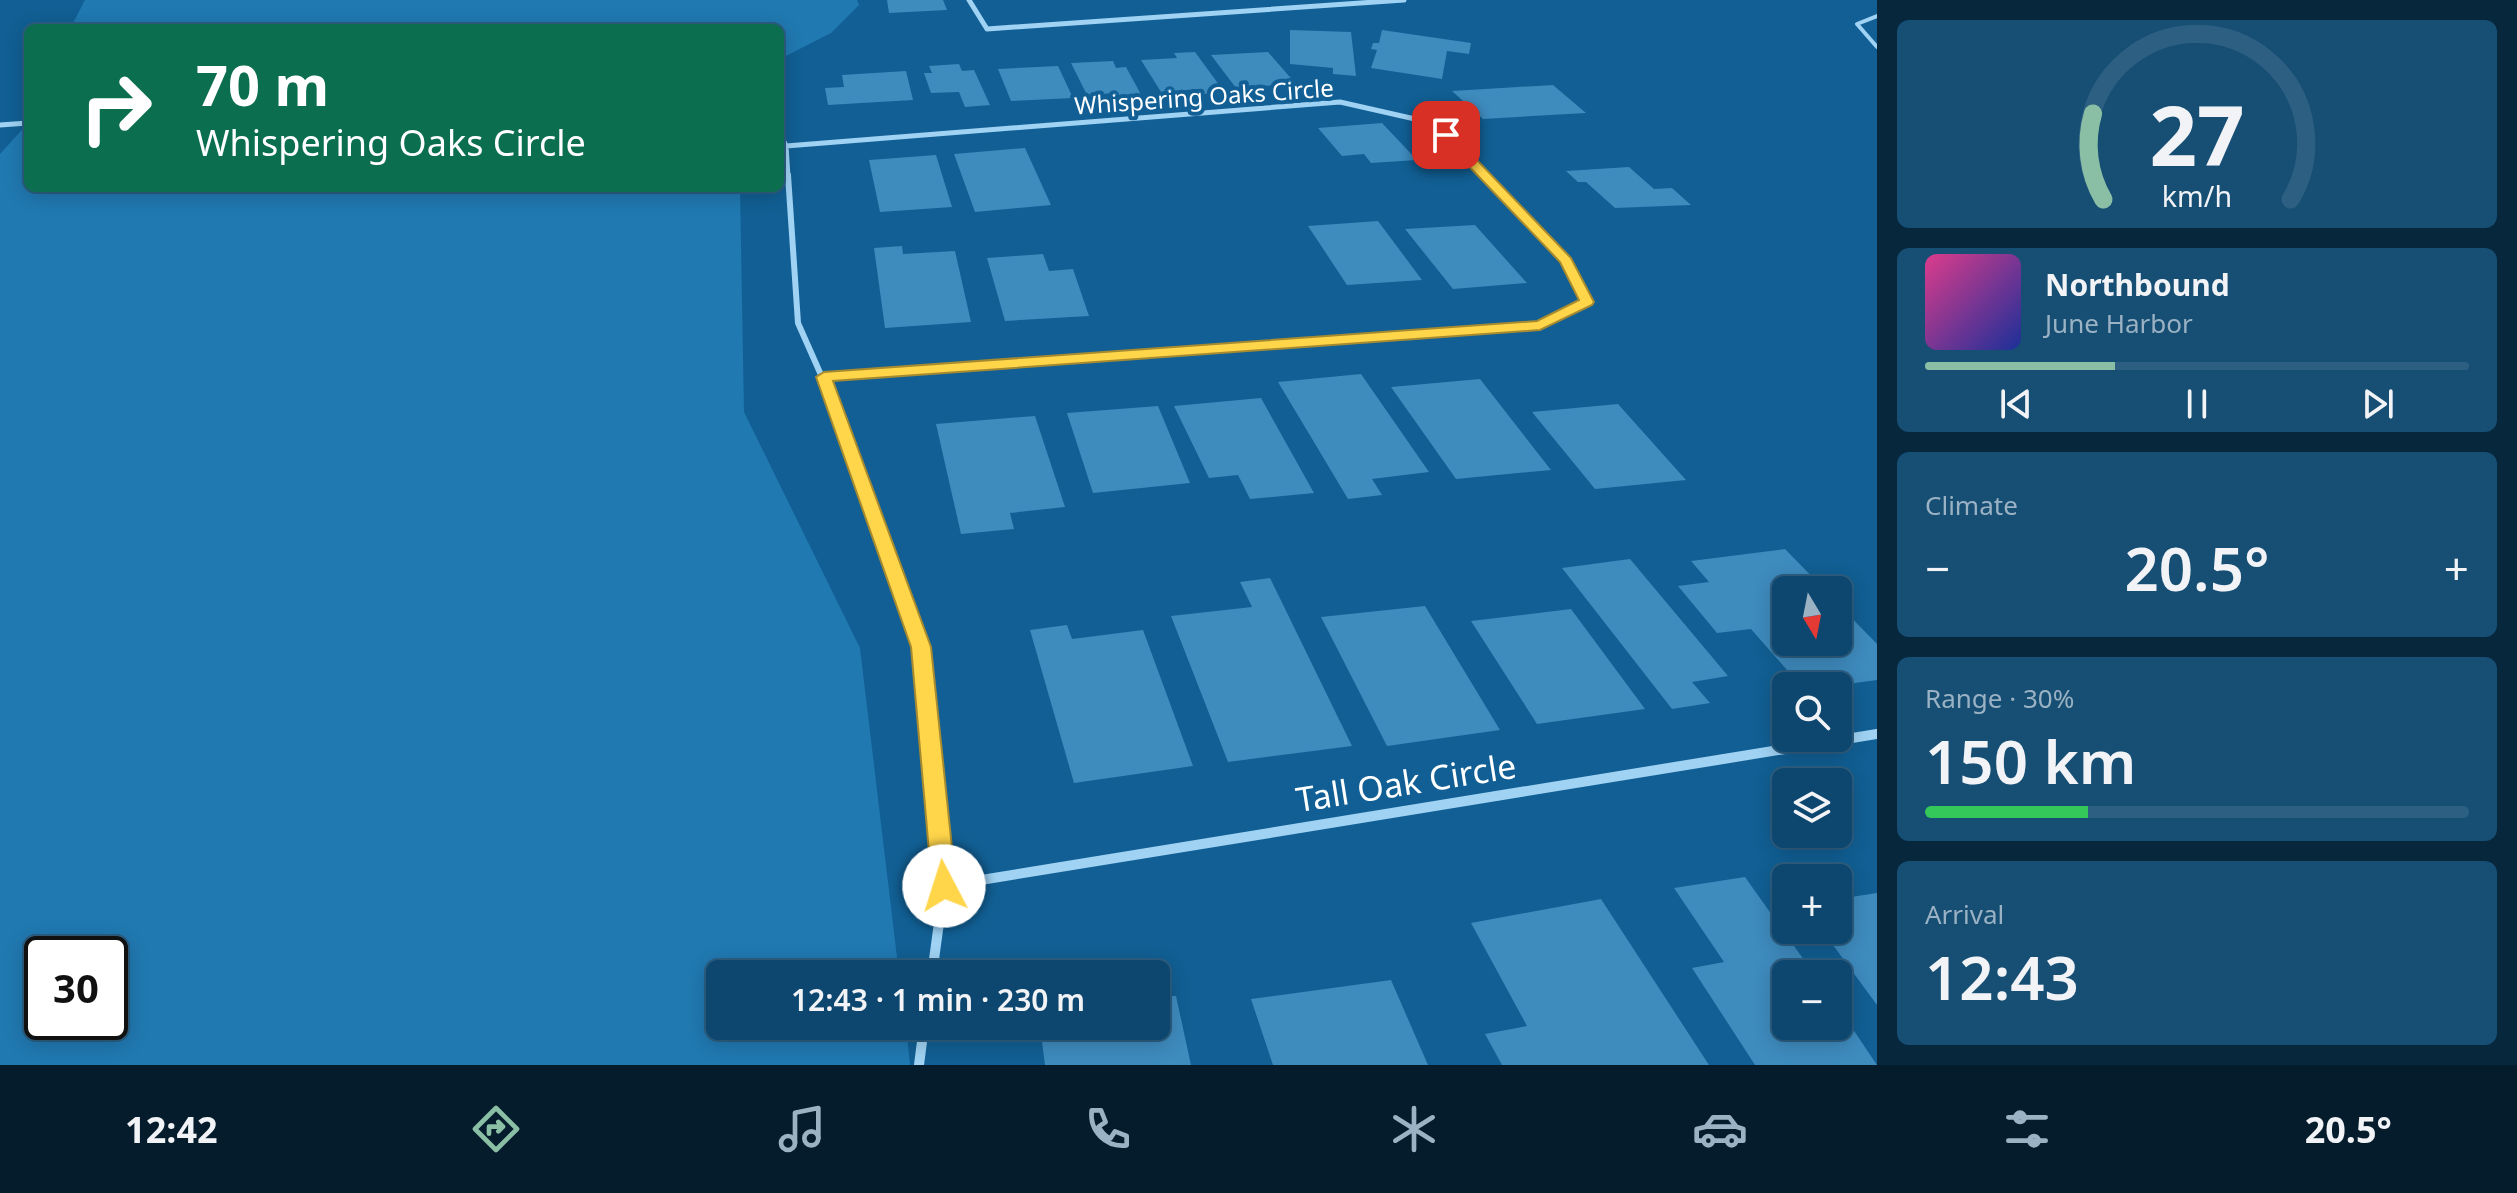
<!DOCTYPE html>
<meta charset="utf-8">
<style>
:root{--surface:#0d476f;--page:#164e74;--text:#f1f3f6;--muted:#9ab2c3;--line:#2d5f82;--accent:#8abfa5}
body{margin:0;font-family:"Noto Sans",sans-serif;background:var(--page);color:var(--text);height:100vh;display:flex;flex-direction:column;font-size:30px;white-space:nowrap}
*{box-sizing:border-box;margin:0}
p{font-size:26px;color:var(--muted)}
.icon{flex:none;width:44px;height:44px;fill:none;stroke:currentColor;stroke-width:2;stroke-linecap:round;stroke-linejoin:round}
.map{position:relative;flex:1;overflow:hidden}
.sheet{display:flex;flex-direction:column;gap:20px;padding:20px;background:#07273d;width:640px}
.sheet>*{flex:none}
.banner{position:absolute;left:24px;top:24px;width:760px;height:168px;border-radius:12px;box-shadow:0 4px 20px #0003,0 0 0 2px var(--line);background:#0b6e4f;color:#fff;overflow:hidden}
.needle{width:52px;rotate:170deg}
.fabs{position:absolute;left:1772px;top:576px;display:grid;gap:16px}
.fabs a{display:grid;place-items:center;width:80px;height:80px;border-radius:12px;background:var(--surface);box-shadow:0 4px 20px #0003,0 0 0 2px var(--line);font-size:40px}
.speed{position:absolute;left:24px;top:936px;display:flex;gap:16px;font-size:40px;font-weight:700;text-align:center}
.speed>*{display:grid;place-content:center;width:104px;height:104px;border-radius:50%;background:var(--surface);box-shadow:0 4px 20px #0003,0 0 0 2px var(--line);line-height:1}
.speed .limit{border:4px solid #111;border-radius:12px;background:#fff;color:#111}
.pin{position:absolute;display:grid;place-items:center;width:68px;height:68px;color:#fff;margin:-34px;border-radius:16px;box-shadow:0 4px 12px #0006}
.me{position:absolute;width:88px;margin:-44px;rotate:355deg;stroke-linejoin:round;filter:drop-shadow(0 0 6px #0008)}
.turn{display:flex;align-items:center;gap:28px;height:168px;padding:0 40px;font-size:36px}
.turn .icon{width:104px;height:104px;stroke-width:2.5}
.turn b{display:block;font-size:56px;line-height:68px}
.big{font-size:60px;font-weight:600;line-height:1.1}
.sheet .card{flex:1;display:flex;flex-direction:column;justify-content:center;gap:12px;min-width:0;padding:0 28px;border-radius:12px;background:var(--page)}
.sheet .dial{align-items:center;gap:0}
.dial svg{height:208px;overflow:visible;fill:none;stroke:var(--line);stroke-width:7;stroke-linecap:round;text-anchor:middle}
.dial text{fill:var(--text);stroke:none}
.song{display:flex;align-items:center;gap:24px}
.cover{width:96px;height:96px;border-radius:12px;background:linear-gradient(135deg,hsl(330 70% 55%),hsl(230 70% 35%))}
.played{height:8px;border-radius:4px;background:linear-gradient(90deg,var(--accent) 35%,var(--line) 35%)}
.keys{display:flex;justify-content:space-around;direction:ltr}
.heat{display:flex;justify-content:space-between;align-items:center;font-size:44px;direction:ltr}
.charge{height:12px;border-radius:6px;background:linear-gradient(90deg,#34c759 30%,var(--line) 0)}
.trip{position:absolute;left:706px;top:960px;width:464px;height:80px;border-radius:12px;background:var(--surface);box-shadow:0 4px 20px #0003,0 0 0 2px var(--line);font-weight:600;line-height:80px;text-align:center}
.tabs{display:flex;height:128px;justify-content:space-around;align-items:center;background:#051c2c;color:var(--muted)}
.tabs .icon{width:56px;height:56px}
.tabs .selected{color:var(--accent)}
.tabs b{font-size:36px;color:var(--text)}
main{display:flex;flex:1;min-height:0}
.map>svg:first-child{display:block}
.green{fill:#2079b1;fill-rule:evenodd}
.building{fill:#3e8bbe}
.lines{fill:none;stroke-linecap:round;stroke-linejoin:round}
.service{stroke:#9fd2f3;stroke-width:4}
.minor-far3{stroke:#9fd2f3;stroke-width:5}
.minor-far2{stroke:#9fd2f3;stroke-width:6}
.minor-far1{stroke:#9fd2f3;stroke-width:8}
.minor{stroke:#9fd2f3;stroke-width:10}
.route{fill:#ffd54a;stroke:#a68a30;stroke-width:2}
.labels{text-anchor:middle;dominant-baseline:central;stroke-width:8;stroke-linejoin:round;paint-order:stroke}
.far-street-label{font-size:24px;fill:#fff;stroke:#115f94}
.near-street-label{font-size:34px;fill:#fff;stroke:#115f94}
</style>
<main>
<div class="map">
<svg width="1877" height="1065" viewBox="0 0 1877 1065">
<rect width="100%" height="100%" fill="#115f94"/>
<path class="green" d="M85,0H857L859,5L831,33L780,59V28H81L72,25Z
M28,123V188H740L744,412L860,648L899,974H720V1026H906L910,1065H0V154ZM42,954H110V1022H42Z"/>
<path class="building" d="M887,0H943L947,10L889,13Z
M1290,30L1351,32L1356,76L1333,74V68L1290,64Z
M1382,30L1471,43L1469,54L1447,51L1442,79L1371,68L1377,50L1371,49L1373,43H1379Z
M1195,52L1225,93L1203,94L1199,89L1161,92L1141,60L1177,58L1174,53Z
M1268,52L1296,84L1236,88L1211,55Z
M1113,61L1116,68L1126,67L1144,100L1118,101L1114,93L1087,95L1071,63Z
M959,64L962,71L974,70L990,105L965,107L959,92L931,93L924,73H932L929,66Z
M1058,66L1073,98L1011,101L998,69Z
M906,71L913,100L828,105L825,88L844,87L842,75Z
M1553,85L1586,113L1483,119L1452,91Z
M1382,123L1417,160L1371,163L1364,154L1342,156L1318,128Z
M1025,148L1051,205L975,212L954,154Z
M936,155L952,207L880,212L869,160Z
M1629,167L1654,189L1672,188L1691,205L1615,208L1586,182H1578L1566,171Z
M1378,221L1422,280L1347,285L1308,226Z
M1475,225L1527,283L1453,289L1405,229Z
M902,246L903,254L955,251L971,322L885,328L874,248Z
M1043,254L1049,271L1073,269L1089,316L1005,321L987,258Z
M1361,374L1429,472L1372,479L1382,495L1348,499L1278,382Z
M1480,379L1551,470L1456,479L1391,387Z
M1261,398L1314,493L1250,499L1238,475L1209,478L1174,406Z
M1618,404L1686,480L1595,489L1532,412Z
M1158,406L1190,483L1093,493L1067,413Z
M1035,416L1065,507L1010,513L1014,529L961,534L936,424Z
M1785,549L1825,590H1786V642H1838V604L1877,644V680L1832,686H1801L1751,629L1717,633L1678,586L1709,582L1691,561Z
M1630,559L1728,676L1692,682L1710,703L1672,709L1562,568Z
M1270,578L1352,746L1228,762L1171,616L1252,607L1240,582Z
M1425,606L1500,730L1387,746L1321,617Z
M1571,609L1645,709L1537,724L1471,621Z
M1067,625L1072,639L1143,630L1193,766L1074,783L1030,630Z
M1745,877L1814,974H1786V1026H1838V1007L1877,1065H1755L1692,968L1724,962L1674,888Z
M1877,893V1005L1822,930H1838V899Z
M1601,899L1709,1065H1502L1485,1034L1527,1026L1471,923Z
M1391,980L1428,1065H1273L1251,999Z
M1176,996L1191,1065H1045L1040,1026H1156V997Z"/>
<g class="lines">
<path class="service" d="M1877,16L1857,24L1877,47"/>
<path class="minor-far3" d="M969,0L987,29L1404,0
M0,125L28,123
M780,133L786,146L788,177
M786,146L1340,102L1415,119L1446,135L1486,177"/>
<path class="minor-far2" d="M788,175L798,323L833,402
M824,377L1540,325L1587,302L1566,261L1484,175"/>
<path class="minor-far1" d="M832,400L921,647L925,693"/>
<path class="minor" d="M925,691L944,886L932,974
M944,886L1877,734
M919,1065L924,1026"/>
</g>
<path class="route" d="M1442,133H1451L1571,258L1594,302L1592,305L1540,330L833,381L931,647L956,886L952,893L944,896L936,893L932,886L911,647L816,377L824,372L1537,321L1579,300L1560,262L1442,138Z"/>
<g class="labels">
<g class="far-street-label">
<text transform="translate(1204 96) rotate(-4)">Whispering Oaks Circle</text>
</g>
<g class="near-street-label">
<text transform="translate(1406 782) rotate(-9)">Tall Oak Circle</text>
</g>
</g>
</svg>
<div class="fabs">
<a><svg class="needle" viewBox="-14 -14 28 28"><path d="M0-13l5 13h-10z" fill="#e53935"/><path d="M0 13l5-13h-10z" fill="#9ab2c3"/></svg></a>
<a><svg class="icon" aria-label="search" viewBox="0 0 24 24"><circle cx="10" cy="10" r="6"/><path d="M15 15l6 6"/></svg></a>
<a><svg class="icon" aria-label="layers" viewBox="0 0 24 24"><path d="M12 4l9 5-9 5-9-5zM3 14l9 5 9-5"/></svg></a>
<a>+</a>
<a>−</a>
</div>
<div class="speed"><div class="limit">30</div></div>
<div class="pin" style="left:1446px;top:135px;background:#d93025"><svg class="icon" aria-label="arrive" viewBox="0 0 24 24"><path d="M6 21V4h12l-3 4 3 4H6"/></svg></div>
<svg class="me" style="left:944px;top:886px" viewBox="-20 -20 40 40"><circle r="19" fill="#fff"/><path d="M0-13L10 11 0 6-10 11z" fill="#ffd54a"/></svg>
<div class="trip">12:43 · 1 min · 230 m</div>
<div class="banner">
<div class="turn"><svg class="icon" aria-label="right" viewBox="0 0 24 24"><path d="M7 20v-9h11M14 6l5 5-5 5"/></svg><div><b>70 m</b>Whispering Oaks Circle</div></div>
</div>
</div>
<section class="sheet">
<div class="card dial"><svg viewBox="0 0 100 80">
<path d="M14 69A42 42 0 1 1 86 69"/>
<path d="M14 69A42 42 0 0 1 10 36" stroke="#8abfa5"/>
<text x="50" y="56" font-size="32" font-weight="700">27</text>
<text x="50" y="72" font-size="11">km/h</text>
</svg></div>
<div class="card">
<div class="song"><i class="cover"></i><div><b>Northbound</b><p>June Harbor</p></div></div>
<div class="played"></div>
<div class="keys"><svg class="icon" aria-label="previous" viewBox="0 0 24 24"><path d="M18 5L8 12l10 7zM5 5v14"/></svg><svg class="icon" aria-label="pause" viewBox="0 0 24 24"><path d="M8 5v14M16 5v14"/></svg><svg class="icon" aria-label="next" viewBox="0 0 24 24"><path d="M6 5l10 7-10 7zM19 5v14"/></svg></div>
</div>
<div class="card"><p>Climate</p>
<div class="heat"><a>−</a><b class="big">20.5°</b><a>+</a></div>
</div>
<div class="card"><p>Range · 30%</p><b class="big">150 km</b><div class="charge"></div></div>
<div class="card"><p>Arrival</p><b class="big">12:43</b></div>
</section>
</main>
<nav class="tabs">
<b>12:42</b>
<svg class="icon selected" aria-label="directions" viewBox="0 0 24 24"><path d="M12 3l9 9-9 9-9-9zM9 14v-3h6M13 9l2 2-2 2"/></svg>
<svg class="icon" aria-label="music" viewBox="0 0 24 24"><path d="M9 18V5l10-2v13"/><circle cx="6" cy="18" r="3"/><circle cx="16" cy="16" r="3"/></svg>
<svg class="icon" aria-label="phone" viewBox="0 0 24 24"><path d="M5 4h4l2 5-3 2q2 4 5 5l2-3 5 2v4C11 20 4 13 5 4z"/></svg>
<svg class="icon" aria-label="climate" viewBox="0 0 24 24"><path d="M12 3v18M4 7l16 10M4 17L20 7"/></svg>
<svg class="icon" aria-label="car" viewBox="0 0 24 24"><path d="M5 17H2v-5l4-1 3-4h7l3 4 3 1v5h-3M9 17h6M6 11h13"/><circle cx="7" cy="17" r="2"/><circle cx="17" cy="17" r="2"/></svg>
<svg class="icon" aria-label="filters" viewBox="0 0 24 24"><path d="M4 7h16M4 17h16"/><circle cx="9" cy="7" r="2"/><circle cx="15" cy="17" r="2"/></svg>
<b>20.5°</b>
</nav>
